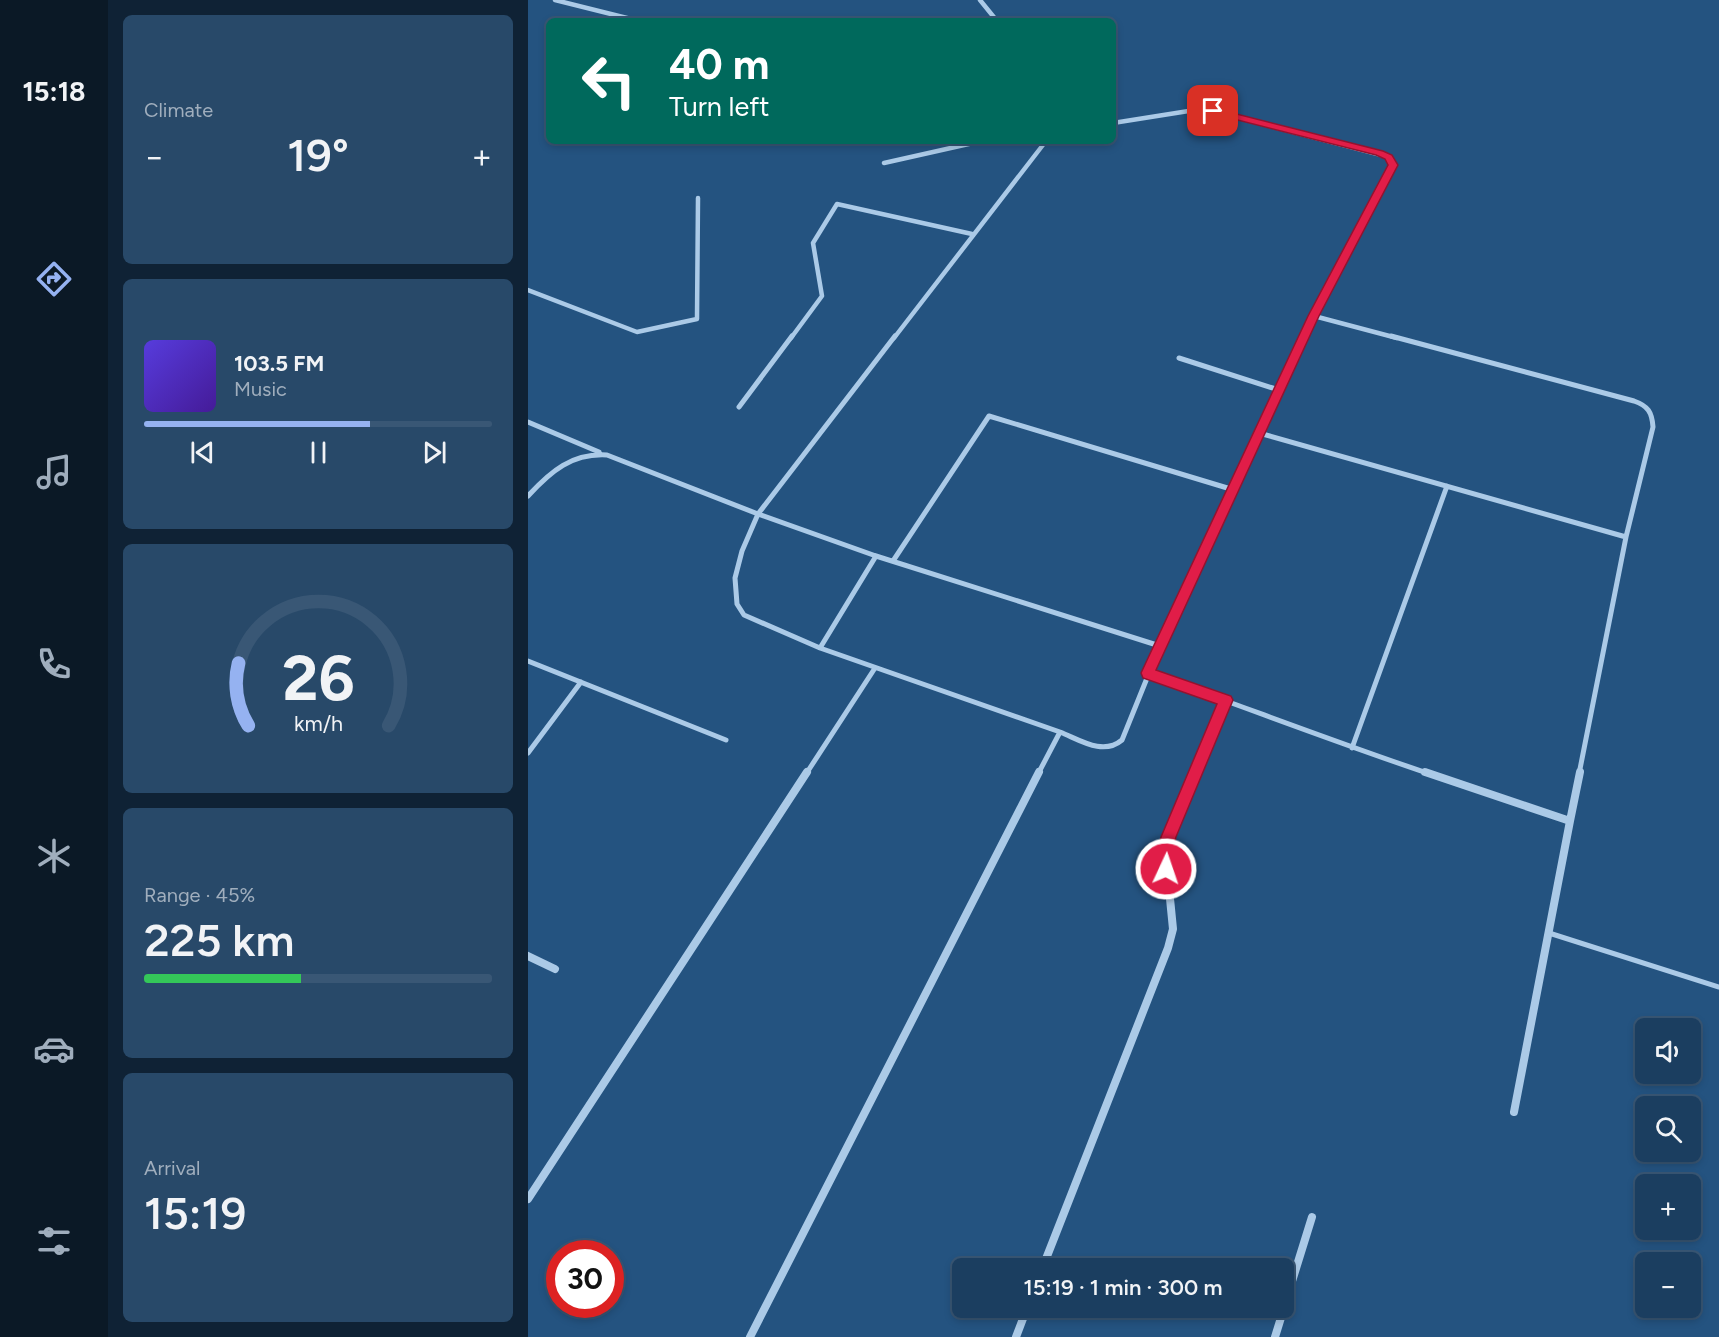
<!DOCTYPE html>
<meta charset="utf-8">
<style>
:root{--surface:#1b3e60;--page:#284969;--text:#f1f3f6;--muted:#a0aebd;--line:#395775;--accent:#95b2f1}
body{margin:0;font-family:Figtree,sans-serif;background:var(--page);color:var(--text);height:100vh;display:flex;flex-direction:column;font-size:22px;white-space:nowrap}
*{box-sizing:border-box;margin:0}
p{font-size:20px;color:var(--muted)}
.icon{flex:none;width:33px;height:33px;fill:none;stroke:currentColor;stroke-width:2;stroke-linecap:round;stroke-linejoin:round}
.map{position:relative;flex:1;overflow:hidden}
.panel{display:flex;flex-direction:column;gap:15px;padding:15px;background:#0f2235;width:420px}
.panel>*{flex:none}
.top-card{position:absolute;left:18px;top:18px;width:570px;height:126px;border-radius:9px;box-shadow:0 3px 9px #0003,0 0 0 2px var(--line);background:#00695c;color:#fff;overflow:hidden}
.tools{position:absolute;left:1107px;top:1018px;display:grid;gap:12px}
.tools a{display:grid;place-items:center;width:66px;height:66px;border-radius:9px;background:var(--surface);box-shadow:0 3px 9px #0003,0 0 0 2px var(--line);font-size:30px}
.speed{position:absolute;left:18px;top:1240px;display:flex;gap:12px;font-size:30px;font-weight:700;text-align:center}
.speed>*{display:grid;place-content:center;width:78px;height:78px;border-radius:50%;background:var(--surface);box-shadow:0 3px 9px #0003,0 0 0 2px var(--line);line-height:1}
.speed .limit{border:9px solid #d22;background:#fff;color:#111}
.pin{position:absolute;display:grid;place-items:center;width:51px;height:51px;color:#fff;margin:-26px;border-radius:12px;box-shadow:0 3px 9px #0006}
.me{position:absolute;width:66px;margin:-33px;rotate:3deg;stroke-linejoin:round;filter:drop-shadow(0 0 4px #0008)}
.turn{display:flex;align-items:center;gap:21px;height:126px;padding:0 24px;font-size:27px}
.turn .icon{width:78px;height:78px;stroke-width:2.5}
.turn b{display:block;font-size:42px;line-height:51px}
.big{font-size:45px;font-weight:600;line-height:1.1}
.panel .card{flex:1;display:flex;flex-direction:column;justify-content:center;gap:9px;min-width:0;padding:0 21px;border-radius:9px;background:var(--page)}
.panel .dial{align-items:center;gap:0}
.dial svg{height:156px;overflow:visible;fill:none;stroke:var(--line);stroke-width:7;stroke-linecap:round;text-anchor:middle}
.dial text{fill:var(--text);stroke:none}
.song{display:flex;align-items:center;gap:18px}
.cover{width:72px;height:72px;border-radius:9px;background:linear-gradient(135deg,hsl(250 70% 55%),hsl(260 70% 35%))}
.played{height:6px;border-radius:3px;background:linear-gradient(90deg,var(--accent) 65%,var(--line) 65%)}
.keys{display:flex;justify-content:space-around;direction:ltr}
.heat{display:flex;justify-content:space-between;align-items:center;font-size:33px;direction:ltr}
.charge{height:9px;border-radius:4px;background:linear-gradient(90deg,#34c759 45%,var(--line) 0)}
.trip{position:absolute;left:424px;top:1258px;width:342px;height:60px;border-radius:9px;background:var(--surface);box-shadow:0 3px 9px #0003,0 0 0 2px var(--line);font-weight:600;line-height:60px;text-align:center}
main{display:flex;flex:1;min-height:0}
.dock{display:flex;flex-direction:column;width:108px;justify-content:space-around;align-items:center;background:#0b1926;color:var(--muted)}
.dock .icon{width:42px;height:42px}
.dock .active{color:var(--accent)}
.dock b{font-size:27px;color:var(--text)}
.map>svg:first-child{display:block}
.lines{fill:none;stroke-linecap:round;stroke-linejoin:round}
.lane{stroke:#abcae7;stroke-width:5}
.street-far2{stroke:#abcae7;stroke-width:4.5}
.street-far1{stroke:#abcae7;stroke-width:5}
.street{stroke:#abcae7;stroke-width:8}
.route{fill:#e11d48;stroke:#92132f;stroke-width:1.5}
</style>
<main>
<nav class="dock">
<b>15:18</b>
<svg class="icon active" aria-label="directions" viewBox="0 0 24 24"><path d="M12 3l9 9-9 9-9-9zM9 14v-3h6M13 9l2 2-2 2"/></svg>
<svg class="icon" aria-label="music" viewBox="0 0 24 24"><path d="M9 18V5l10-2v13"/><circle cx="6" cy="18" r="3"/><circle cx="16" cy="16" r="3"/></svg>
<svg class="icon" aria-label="phone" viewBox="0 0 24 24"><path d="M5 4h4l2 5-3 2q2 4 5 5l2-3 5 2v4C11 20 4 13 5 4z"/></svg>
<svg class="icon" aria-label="climate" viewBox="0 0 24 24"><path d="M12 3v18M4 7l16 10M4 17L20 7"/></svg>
<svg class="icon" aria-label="car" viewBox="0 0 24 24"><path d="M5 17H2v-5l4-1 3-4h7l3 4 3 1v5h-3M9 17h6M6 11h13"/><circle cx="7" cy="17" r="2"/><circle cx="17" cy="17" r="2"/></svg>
<svg class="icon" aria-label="filters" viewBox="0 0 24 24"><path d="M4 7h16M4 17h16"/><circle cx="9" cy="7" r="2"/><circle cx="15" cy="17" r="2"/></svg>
</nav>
<section class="panel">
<div class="card"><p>Climate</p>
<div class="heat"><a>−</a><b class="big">19°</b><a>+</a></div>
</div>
<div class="card">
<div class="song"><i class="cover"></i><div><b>103.5 FM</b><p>Music</p></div></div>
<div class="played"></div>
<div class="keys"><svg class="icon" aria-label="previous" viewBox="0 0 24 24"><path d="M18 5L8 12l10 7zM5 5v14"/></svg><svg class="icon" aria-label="pause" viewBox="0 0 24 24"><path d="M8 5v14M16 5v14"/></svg><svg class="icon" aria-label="next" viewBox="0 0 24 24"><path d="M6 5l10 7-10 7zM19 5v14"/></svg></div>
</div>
<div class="card dial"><svg viewBox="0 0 100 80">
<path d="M14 69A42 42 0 1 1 86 69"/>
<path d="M14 69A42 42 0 0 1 9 37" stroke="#95b2f1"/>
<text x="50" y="56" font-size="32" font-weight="700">26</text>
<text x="50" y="72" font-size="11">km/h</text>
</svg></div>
<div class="card"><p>Range · 45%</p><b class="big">225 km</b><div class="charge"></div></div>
<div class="card"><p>Arrival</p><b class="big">15:19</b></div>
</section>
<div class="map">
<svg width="1191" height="1337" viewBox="0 0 1191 1337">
<rect width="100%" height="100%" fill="#245380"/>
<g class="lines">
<path class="lane" d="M1021,933L1191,987"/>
<path class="street-far2" d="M27,0L111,21
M452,0L469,21
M585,123L667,110L685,111L861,157L865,165L776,338
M356,163L454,141
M0,290L109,332L169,319L170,198
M786,316L869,338
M263,338L294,296L285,243L309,204L444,234
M366,338L518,141"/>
<path class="street-far1" d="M863,336L1106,401C1120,406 1124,412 1125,427L1098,537L1051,774
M651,358L751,390
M211,407L264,336
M0,422L71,452
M731,433L1098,537
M0,496C23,471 44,453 79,455L230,514L348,556L632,646
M348,556L292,648L216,615L209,604L207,578L214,551L230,514L367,336
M365,561L461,416L706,490
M292,648L532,732
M0,661L198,740
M620,673C714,706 807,742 902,774
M824,748L919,486
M0,753L53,682
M278,774L347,668
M510,774L532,732C552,740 575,756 594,740L632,646L776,336
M668,774L698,700"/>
<path class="street" d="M897,772L1042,821L1052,772
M0,956L27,969
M986,1112L1042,821
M0,1199L279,772
M514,1269L640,948L645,929L637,848L668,772
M756,1307L784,1217
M222,1337L511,772
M488,1337L499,1308
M747,1337L756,1308"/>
</g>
<path class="route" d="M685,108L855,151L864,155L870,165L791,316L628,670L703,696L705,700L648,837C644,849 649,863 644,874L638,876L633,874C628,862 630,849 633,837L689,704L615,678L613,673L780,316L860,165L857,159L848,155L682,113V109Z"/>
</svg>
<div class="tools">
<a><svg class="icon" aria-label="sound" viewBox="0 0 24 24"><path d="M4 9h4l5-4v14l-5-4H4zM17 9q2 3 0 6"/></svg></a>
<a><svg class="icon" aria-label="search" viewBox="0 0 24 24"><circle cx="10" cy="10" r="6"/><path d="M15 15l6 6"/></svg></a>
<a>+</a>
<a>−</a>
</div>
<div class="speed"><div class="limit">30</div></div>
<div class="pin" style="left:685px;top:111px;background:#d93025"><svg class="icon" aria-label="arrive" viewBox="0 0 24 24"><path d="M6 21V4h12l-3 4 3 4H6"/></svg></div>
<svg class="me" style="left:638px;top:869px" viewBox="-20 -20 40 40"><circle r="17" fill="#e11d48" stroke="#fff" stroke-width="3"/><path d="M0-11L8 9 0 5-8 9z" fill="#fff"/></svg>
<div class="trip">15:19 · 1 min · 300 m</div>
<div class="top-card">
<div class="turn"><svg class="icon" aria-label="left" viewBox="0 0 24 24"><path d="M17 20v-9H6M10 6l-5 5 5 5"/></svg><div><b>40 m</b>Turn left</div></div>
</div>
</div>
</main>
